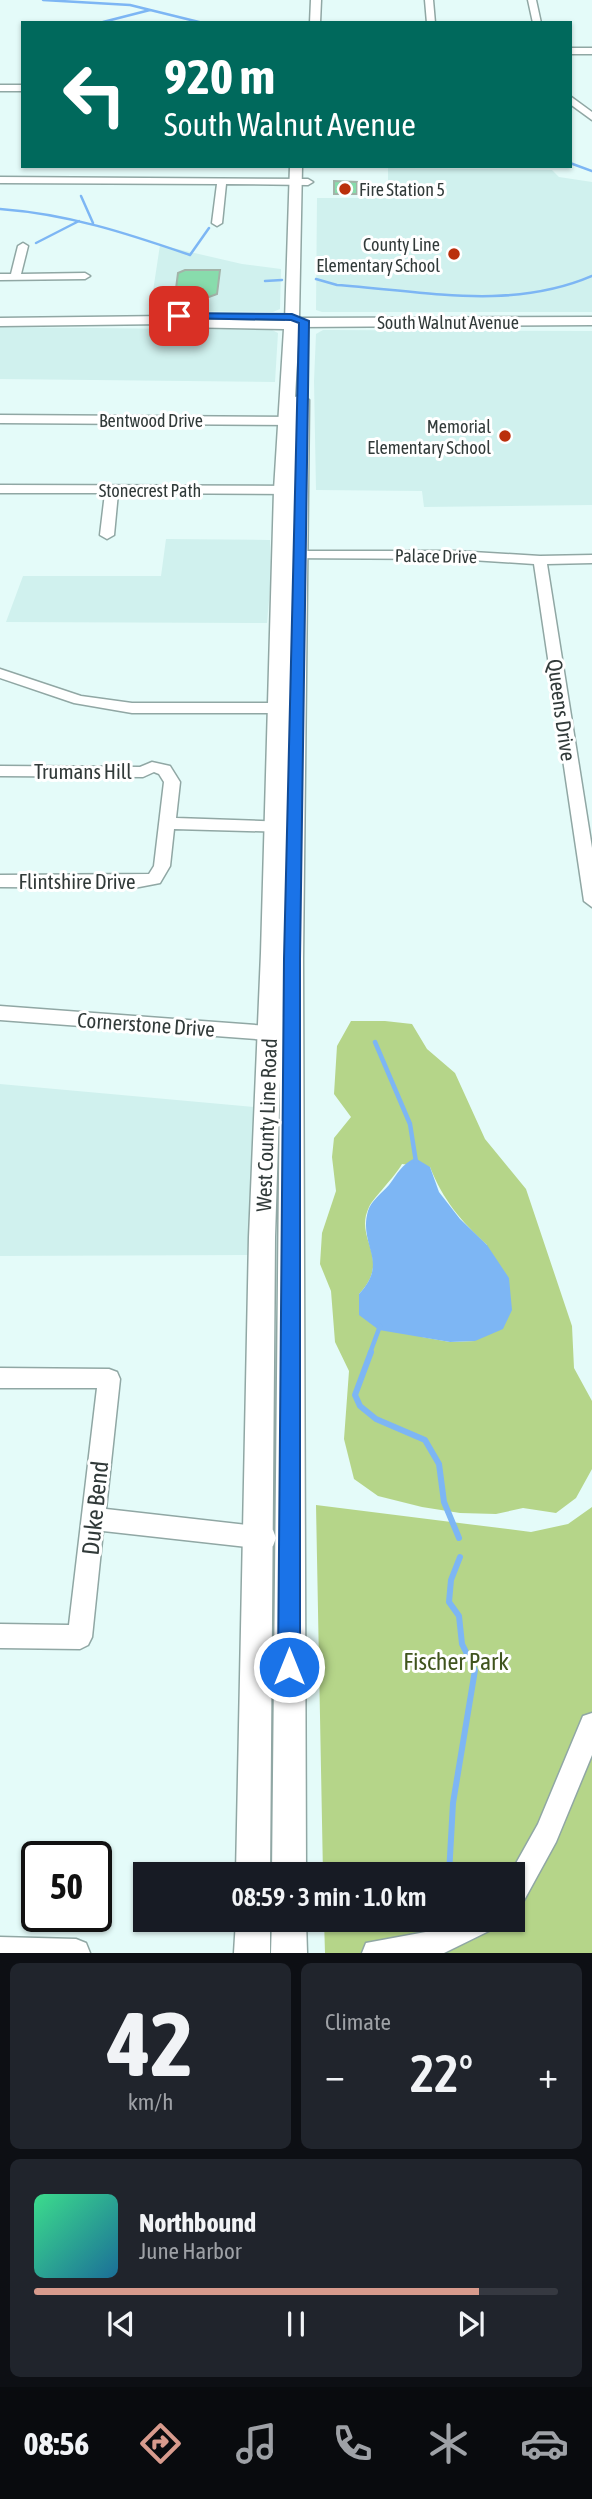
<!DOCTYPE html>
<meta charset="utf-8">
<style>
:root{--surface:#171b24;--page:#20242c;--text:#f1f3f6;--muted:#9ea1a6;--line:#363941;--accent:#d89b8d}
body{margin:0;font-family:"Asap Condensed",sans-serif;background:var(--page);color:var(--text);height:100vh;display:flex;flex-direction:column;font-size:26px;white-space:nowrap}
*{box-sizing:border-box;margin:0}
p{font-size:23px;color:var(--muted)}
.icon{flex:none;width:38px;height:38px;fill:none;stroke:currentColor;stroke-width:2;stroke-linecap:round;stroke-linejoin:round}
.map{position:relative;height:1953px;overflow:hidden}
.drawer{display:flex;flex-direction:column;gap:10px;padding:10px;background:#0d0f14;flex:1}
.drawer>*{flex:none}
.guide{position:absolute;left:21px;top:21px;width:551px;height:147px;border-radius:0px;box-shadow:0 2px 5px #0004;background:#00695c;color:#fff;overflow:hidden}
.speed{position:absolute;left:21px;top:1841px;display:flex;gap:14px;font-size:35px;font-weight:700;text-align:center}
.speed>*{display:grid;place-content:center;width:91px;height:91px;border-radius:50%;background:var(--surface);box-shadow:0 2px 5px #0004;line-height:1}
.speed .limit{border:4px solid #111;border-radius:10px;background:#fff;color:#111}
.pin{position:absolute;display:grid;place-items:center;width:60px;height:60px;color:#fff;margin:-30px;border-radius:14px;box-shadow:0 4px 10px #0006}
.me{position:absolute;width:77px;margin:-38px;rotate:0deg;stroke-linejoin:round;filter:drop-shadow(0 0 5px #0008)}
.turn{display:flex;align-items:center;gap:24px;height:147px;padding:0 28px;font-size:32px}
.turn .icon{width:91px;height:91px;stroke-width:2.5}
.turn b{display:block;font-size:49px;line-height:60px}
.big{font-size:52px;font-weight:600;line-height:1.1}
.drawer .tile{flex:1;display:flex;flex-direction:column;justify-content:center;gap:10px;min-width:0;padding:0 24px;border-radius:10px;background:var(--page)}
.drawer .dial{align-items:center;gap:0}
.dial b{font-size:91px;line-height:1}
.song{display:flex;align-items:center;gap:21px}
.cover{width:84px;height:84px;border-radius:10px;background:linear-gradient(135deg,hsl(150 70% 55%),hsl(200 70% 35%))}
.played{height:7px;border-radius:4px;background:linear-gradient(90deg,var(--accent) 85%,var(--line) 85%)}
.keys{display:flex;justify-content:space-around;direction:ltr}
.heat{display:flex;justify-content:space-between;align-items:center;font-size:38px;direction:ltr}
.drawer .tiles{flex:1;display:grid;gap:10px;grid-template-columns:1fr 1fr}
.tile:last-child{grid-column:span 2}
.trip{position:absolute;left:133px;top:1862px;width:392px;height:70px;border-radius:0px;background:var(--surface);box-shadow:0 2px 5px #0004;font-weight:600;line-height:70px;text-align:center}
.tab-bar{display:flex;height:112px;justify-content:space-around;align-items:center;background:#090b0e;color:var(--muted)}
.tab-bar .icon{width:49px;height:49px}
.tab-bar .selected{color:var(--accent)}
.tab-bar b{font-size:32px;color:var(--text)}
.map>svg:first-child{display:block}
.built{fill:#d0f1ee}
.green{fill:#b5d589;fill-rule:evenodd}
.water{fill:#7db6f4}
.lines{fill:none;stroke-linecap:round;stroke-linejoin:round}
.stream-far2{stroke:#7db6f4;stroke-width:2.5}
.stream-far1{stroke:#7db6f4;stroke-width:4.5}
.stream{stroke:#7db6f4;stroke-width:6}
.building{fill:#88dcac;stroke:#a2b3a8;stroke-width:2}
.street-casing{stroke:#90a7a4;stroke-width:3}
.secondary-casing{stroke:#90a7a4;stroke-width:3}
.street{fill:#fff;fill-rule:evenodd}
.secondary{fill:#fff;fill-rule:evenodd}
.route{fill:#1a73e8;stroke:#114b97;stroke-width:2}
.poi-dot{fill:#ba300c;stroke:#fff;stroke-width:2.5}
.labels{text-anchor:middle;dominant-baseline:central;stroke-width:6;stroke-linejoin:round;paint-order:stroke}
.far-poi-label{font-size:18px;fill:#313a39;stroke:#fff;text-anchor:end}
.far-street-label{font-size:18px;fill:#313a39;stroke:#fff}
.street-label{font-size:21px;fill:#313a39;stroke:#fff}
.near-street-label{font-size:24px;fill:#313a39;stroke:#fff}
.near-park-label{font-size:24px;fill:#40541e;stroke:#fff}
</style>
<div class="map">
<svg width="592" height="1953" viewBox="0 0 592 1953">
<rect width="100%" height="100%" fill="#e4fbf9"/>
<path class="built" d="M388,168L552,170L559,177L592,182V312H322L316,310L317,198H388Z
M160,245L242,264L281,269L280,309L273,312L150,311Z
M0,327L272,330L278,333L275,382L0,379Z
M323,330L592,331V505L424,507L422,491L316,490L314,381L316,334Z
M166,539L270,540L271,577L267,623L6,622L23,576H161Z
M0,1084L254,1107L248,1255L0,1256Z"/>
<path class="green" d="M351,1021H385L412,1024L427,1049L455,1073L485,1139L526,1189L572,1326L574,1368L592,1401V1469L576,1498L556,1513L523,1508L496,1514L460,1513L422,1507L378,1496L354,1479L344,1439L349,1371L335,1342L331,1291L320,1264L322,1233L336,1191L332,1157L334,1138L351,1117L334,1094L337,1046ZM402,1164L430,1167C443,1200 461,1221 487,1245L475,1341L450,1342L422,1337L359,1294C393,1258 353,1240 369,1207C374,1197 394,1178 402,1164Z
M316,1505L531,1532L568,1524L592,1507V1953H325L324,1920H513V1874H323Z"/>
<path class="water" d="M415,1158L430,1167L439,1192L460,1219L487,1245L509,1278L512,1310L503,1329L475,1341L450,1342L379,1330L359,1315V1294C390,1261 358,1246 368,1211C371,1201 382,1193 389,1185C398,1173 401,1165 415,1158Z"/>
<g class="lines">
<path class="stream-far2" d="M43,0L130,5L203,23
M103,22L150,10
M570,163L592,171
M81,196L93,223
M0,209C68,214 126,233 190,255L209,228
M36,243L79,221
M316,279L337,285C423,291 511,311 592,276
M265,281L282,280"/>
<path class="stream-far1" d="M375,1042L410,1124L416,1162
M370,1353L380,1326"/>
<path class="stream" d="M371,1352L355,1395L360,1406L376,1419L425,1440L439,1464L444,1502L459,1538
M449,1874L453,1803L475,1670L462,1644L459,1616L449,1602L451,1580L460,1557"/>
</g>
<path class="building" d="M334,181L357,182V194H334Z
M185,270H220L217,294L209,297L175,296L178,273Z"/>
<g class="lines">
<defs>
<path id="street" d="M425,0H433L435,23H427Z
M528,0H536L541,23H533Z
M570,48H592V54H570Z
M0,85H23V91H0Z
M570,96L592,112V120L570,104Z
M0,177L308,179L313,182L308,185L226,184L222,223L217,226L212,223L217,184L0,183Z
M23,243L28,246L21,274L85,273L90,276L85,279L0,280V274H11L18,246Z
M0,415L301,417L307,421L301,425L0,423Z
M0,485L297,486L303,490L297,494L118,493L114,535L107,539L100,535L105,493H0Z
M284,551H456L540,556L592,555V563L547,564L592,848V907L584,901L534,564L456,559L279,558L277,555Z
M0,669L81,696L132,703H291L298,708L291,713H132L74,703L0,678Z
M152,762L170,766L180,782L176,818L288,822L296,827L288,832L174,829L170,866L160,883L134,888L0,887V875L149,874L154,866L164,782L159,774L154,772L143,777L0,776V766L140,767Z
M0,1006L282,1027L288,1029L291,1034L288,1039L282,1041L0,1020Z
M0,1368L109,1369L117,1372L120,1379L106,1509L265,1527L273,1530L276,1538L273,1546L265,1549L103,1531L92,1637L88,1645L80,1649L0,1648V1624L69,1625L97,1388H0Z
M592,1713V1755L556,1842L522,1904L513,1908V1874H510L538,1824L583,1716Z
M455,1920H497L493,1929L444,1953H362L366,1943L431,1931Z
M0,1937L76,1939L86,1943L90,1953H0Z"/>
<path id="secondary" d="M311,0H321L320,23H310Z
M290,166H302L299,318L592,317V325L299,327L295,397L301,395L309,400L303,959L306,1874H272L280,1079L275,1237L270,1874H236L249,1237L261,953L274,490L284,329L177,327L167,324L0,326V318L168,316L178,319L285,321Z
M236,1920H270V1953H234Z
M272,1920H306L307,1953H271Z"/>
</defs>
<use href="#street" class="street-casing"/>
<use href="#secondary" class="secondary-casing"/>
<use href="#street" class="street"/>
<use href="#secondary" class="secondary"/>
</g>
<path class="route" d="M179,313L292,314L309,321L300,959V1667L297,1675L289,1678L281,1675L278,1667L284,959L299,323L291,320L175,318L174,316Z"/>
<g class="poi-dot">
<circle cx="345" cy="189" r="7"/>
<circle cx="454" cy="254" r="7"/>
<circle cx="505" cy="436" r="7"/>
</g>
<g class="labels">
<g class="far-poi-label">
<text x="359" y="189" text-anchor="start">Fire Station 5</text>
<text x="440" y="244">County Line<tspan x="440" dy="21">Elementary School</tspan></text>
<text x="491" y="426">Memorial<tspan x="491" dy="21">Elementary School</tspan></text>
</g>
<g class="far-street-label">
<text x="448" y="322">South Walnut Avenue</text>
<text x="151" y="420">Bentwood Drive</text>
<text x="150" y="490">Stonecrest Path</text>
<text transform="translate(436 556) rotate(1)">Palace Drive</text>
</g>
<g class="street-label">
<text transform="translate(562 710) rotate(82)">Queens Drive</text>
<text x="83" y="771">Trumans Hill</text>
<text x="77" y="881">Flintshire Drive</text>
<text transform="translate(146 1024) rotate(4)">Cornerstone Drive</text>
<text transform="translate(266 1125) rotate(-88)">West County Line Road</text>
</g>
<g class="near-street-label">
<text transform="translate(95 1508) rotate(-84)">Duke Bend</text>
</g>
<g class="near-park-label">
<text x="456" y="1661">Fischer Park</text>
</g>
</g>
</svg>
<div class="speed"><div class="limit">50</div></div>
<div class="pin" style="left:179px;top:316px;background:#d93025"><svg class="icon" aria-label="arrive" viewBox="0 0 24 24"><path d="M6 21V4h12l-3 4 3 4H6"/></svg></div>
<svg class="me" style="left:289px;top:1667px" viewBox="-20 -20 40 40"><circle r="17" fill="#1a73e8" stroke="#fff" stroke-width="3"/><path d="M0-11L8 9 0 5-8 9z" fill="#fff"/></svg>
<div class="trip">08:59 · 3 min · 1.0 km</div>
<div class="guide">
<div class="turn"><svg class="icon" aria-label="left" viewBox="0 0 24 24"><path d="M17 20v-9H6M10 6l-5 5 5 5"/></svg><div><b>920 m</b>South Walnut Avenue</div></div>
</div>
</div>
<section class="drawer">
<div class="tiles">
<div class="tile dial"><b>42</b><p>km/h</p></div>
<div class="tile"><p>Climate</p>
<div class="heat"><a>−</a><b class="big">22°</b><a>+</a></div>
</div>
<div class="tile">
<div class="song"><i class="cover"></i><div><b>Northbound</b><p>June Harbor</p></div></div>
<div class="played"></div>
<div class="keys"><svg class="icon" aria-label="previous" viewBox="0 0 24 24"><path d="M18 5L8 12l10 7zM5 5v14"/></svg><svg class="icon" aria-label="pause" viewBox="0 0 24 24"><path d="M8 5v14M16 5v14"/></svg><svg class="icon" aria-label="next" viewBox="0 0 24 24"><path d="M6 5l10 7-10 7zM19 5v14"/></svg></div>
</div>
</div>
</section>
<nav class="tab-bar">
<b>08:56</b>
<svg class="icon selected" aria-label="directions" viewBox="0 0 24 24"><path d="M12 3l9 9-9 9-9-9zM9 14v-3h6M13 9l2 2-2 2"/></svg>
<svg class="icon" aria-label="music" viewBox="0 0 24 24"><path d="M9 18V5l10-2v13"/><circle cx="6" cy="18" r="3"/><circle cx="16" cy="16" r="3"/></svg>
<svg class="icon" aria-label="phone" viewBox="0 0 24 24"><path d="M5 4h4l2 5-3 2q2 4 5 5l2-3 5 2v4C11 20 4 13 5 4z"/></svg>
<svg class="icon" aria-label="climate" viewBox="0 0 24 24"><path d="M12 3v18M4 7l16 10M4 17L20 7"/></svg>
<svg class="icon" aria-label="car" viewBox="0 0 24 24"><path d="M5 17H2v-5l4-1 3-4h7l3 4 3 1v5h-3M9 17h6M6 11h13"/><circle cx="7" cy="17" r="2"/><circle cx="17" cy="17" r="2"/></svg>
</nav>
